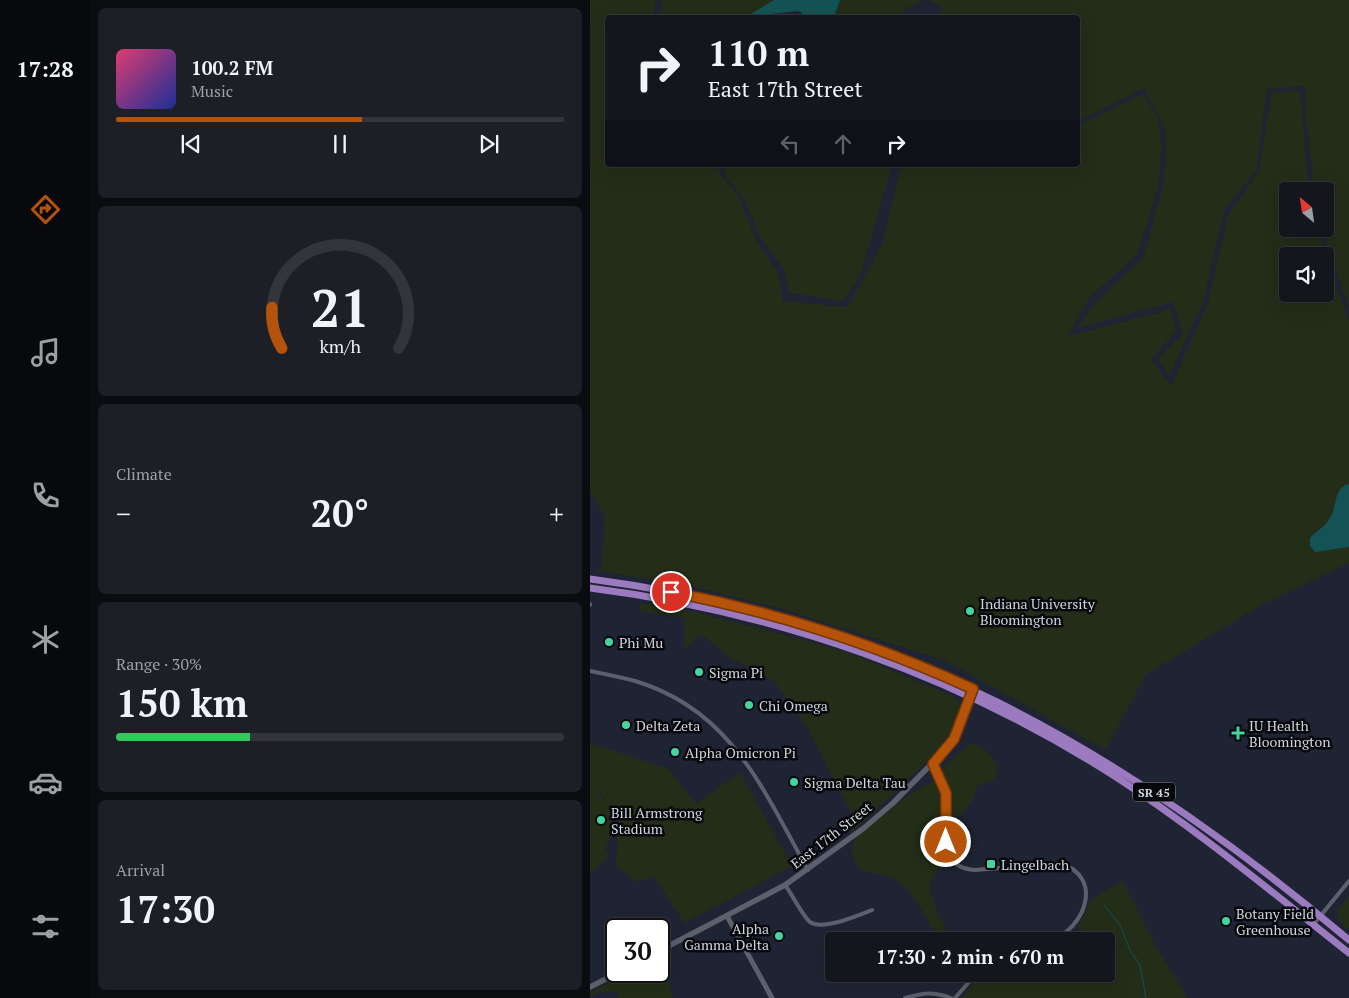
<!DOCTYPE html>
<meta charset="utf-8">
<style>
:root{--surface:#14161e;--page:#1d1f27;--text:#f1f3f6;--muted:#9d9fa4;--line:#33353c;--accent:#b45309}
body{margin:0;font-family:"PT Serif",serif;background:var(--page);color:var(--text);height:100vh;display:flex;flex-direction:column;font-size:19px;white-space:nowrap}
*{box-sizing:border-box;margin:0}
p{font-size:16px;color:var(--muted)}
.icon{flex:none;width:28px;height:28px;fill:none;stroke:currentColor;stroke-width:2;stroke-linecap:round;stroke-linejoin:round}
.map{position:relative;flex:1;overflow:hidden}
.sheet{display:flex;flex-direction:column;gap:8px;padding:8px;background:#0b0c10;width:500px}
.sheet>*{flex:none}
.banner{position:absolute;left:15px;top:15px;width:475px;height:152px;border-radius:5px;box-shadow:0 5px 20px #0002,0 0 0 1px var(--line);background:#14161e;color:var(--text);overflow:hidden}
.needle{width:32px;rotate:331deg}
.fabs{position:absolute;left:689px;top:182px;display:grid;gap:10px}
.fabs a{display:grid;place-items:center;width:55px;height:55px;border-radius:5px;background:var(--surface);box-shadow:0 5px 20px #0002,0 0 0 1px var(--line);font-size:25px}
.speed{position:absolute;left:15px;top:918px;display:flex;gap:10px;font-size:25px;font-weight:700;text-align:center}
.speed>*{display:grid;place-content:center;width:65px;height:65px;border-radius:50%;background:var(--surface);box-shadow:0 5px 20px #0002,0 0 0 1px var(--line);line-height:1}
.speed .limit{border:2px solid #111;border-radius:8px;background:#fff;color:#111}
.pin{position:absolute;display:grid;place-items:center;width:42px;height:42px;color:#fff;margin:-21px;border:2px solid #fff;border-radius:50%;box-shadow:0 1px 5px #0007}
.me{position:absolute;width:55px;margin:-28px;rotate:0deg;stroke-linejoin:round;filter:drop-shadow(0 0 4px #0008)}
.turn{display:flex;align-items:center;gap:18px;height:105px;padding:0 20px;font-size:22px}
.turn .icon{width:65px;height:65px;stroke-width:2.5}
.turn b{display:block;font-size:35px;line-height:42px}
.lanes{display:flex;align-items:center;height:48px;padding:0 20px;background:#0003;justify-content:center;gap:25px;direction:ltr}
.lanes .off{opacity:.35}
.big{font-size:38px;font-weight:700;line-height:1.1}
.sheet .widget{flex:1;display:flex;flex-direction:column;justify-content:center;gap:8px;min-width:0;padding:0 18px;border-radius:8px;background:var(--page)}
.sheet .dial{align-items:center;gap:0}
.dial svg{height:130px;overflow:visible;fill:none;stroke:var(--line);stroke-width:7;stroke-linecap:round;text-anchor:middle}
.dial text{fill:var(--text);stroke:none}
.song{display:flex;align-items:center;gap:15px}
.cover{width:60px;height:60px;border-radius:8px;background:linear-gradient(135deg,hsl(340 70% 55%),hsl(230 70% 35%))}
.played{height:5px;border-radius:2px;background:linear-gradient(90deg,var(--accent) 55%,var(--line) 55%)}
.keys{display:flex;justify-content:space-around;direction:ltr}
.heat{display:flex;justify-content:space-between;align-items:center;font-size:28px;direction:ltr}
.charge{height:8px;border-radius:4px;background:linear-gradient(90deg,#34c759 30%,var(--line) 0)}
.trip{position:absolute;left:235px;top:932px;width:290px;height:50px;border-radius:5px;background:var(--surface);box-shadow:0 5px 20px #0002,0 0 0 1px var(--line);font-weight:700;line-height:50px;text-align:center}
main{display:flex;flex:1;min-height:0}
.dock{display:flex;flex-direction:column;width:90px;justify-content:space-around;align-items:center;background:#08090c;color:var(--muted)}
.dock .icon{width:35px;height:35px}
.dock .selected{color:var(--accent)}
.dock b{font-size:22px;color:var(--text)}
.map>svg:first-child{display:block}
.built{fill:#1f2434;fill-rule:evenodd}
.green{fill:#232d18;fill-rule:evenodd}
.water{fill:#145355}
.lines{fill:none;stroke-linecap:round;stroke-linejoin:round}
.stream{stroke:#145355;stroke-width:1}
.minor{stroke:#5b606c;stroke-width:4}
.tertiary{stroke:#5b606c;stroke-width:5}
.secondary{stroke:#5b606c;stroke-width:5.5}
.trunk{stroke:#9b7abf;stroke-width:7}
.route-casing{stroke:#753606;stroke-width:12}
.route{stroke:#b45309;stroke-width:9}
.poi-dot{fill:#43d4a0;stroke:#07080c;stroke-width:2}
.labels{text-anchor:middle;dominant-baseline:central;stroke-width:5;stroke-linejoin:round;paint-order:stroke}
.shield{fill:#07080c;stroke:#94979d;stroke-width:1}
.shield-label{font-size:12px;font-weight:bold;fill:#d1d4db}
.poi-label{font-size:14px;fill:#d1d4db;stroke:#07080c;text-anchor:start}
.street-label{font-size:14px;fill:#d1d4db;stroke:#07080c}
</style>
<main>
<nav class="dock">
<b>17:28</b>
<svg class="icon selected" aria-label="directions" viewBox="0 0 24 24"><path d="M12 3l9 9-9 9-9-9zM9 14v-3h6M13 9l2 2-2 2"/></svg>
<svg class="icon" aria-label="music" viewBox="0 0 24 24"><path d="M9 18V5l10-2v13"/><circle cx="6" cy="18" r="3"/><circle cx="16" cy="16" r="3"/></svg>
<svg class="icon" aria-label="phone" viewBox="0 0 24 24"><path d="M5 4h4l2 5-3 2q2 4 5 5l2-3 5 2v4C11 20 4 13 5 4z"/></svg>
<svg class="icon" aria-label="climate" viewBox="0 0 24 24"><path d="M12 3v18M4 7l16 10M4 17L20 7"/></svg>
<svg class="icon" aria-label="car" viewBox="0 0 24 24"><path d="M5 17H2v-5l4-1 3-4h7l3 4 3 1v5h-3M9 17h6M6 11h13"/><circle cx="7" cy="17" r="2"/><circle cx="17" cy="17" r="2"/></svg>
<svg class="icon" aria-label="filters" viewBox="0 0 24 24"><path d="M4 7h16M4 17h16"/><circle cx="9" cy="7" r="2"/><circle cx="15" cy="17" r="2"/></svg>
</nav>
<section class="sheet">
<div class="widget">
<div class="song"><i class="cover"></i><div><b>100.2 FM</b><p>Music</p></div></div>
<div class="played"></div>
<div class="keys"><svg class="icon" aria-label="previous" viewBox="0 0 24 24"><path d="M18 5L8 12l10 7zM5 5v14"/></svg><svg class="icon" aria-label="pause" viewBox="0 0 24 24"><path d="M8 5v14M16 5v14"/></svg><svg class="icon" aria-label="next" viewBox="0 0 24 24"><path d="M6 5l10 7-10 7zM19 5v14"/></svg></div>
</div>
<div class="widget dial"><svg viewBox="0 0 100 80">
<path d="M14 69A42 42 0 1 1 86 69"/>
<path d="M14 69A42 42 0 0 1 8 44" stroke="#b45309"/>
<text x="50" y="56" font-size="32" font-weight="700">21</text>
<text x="50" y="72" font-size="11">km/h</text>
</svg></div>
<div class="widget"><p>Climate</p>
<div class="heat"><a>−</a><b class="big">20°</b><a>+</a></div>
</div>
<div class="widget"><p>Range · 30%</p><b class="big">150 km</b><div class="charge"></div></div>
<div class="widget"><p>Arrival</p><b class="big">17:30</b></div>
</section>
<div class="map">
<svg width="759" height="998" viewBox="0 0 759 998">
<rect width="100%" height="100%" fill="#1a1e28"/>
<path class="built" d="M0,0H759V998H0ZM18,18H488V165H18ZM698,191H735V229H698ZM698,256H735V294H698ZM26,929H69V971H26ZM244,941H516V974H244Z"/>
<path class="green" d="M0,0H66L63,17L18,18V165H127L129,172L150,199L165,238L188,273L193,301L258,307L293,242L311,165H398L400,169L409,165H488V126L553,94L568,118L572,146L568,187L548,253L499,298L478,336L581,309L586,331L561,360L581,386L618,303L638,215L669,172L681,93L710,90L719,191H698V229H727L759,321V563L673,604L555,675L516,750L356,661L193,609L105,587L11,571L15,517L0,490ZM698,256H735V294H698Z
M72,0H184L156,17L70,18Z
M250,0H333L317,9L310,17L244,18Z
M339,0H759V308L732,229H735V191H724L715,108L716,86L677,89L666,171L635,209L613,302L579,376L568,359L592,334L583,302L487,328L505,303L553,258L573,187L576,147L574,126L554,88L488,121V18L345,17L352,10V7Z
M134,165H302L270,276L253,301L199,293L194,270L169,235L155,200L137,178Z
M49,603L106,612L232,645L265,655L364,697L370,705L363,728L347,752L261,833L263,816L216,726L184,681L139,657L111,634L94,650V618L50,611Z
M0,743L79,769L106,804L150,772L202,866L94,923L64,876L46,882L26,865C28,829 31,811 2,785L21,808L24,831L15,849L20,856L0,874Z
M379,744C393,744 414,763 405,777C402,783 392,782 387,786C382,803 378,815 359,819L362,800L352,769Z
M343,782L351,789L349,834L352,862L340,884L341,893L349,916L363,941H349C338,922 326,893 307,881C295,874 282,873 270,870C265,862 260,853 263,844C268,828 326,788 343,782Z
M533,881L564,943L598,998H371L391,974H516V941H479L491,931L488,927L502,899Z
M759,894V930L750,922L747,911Z
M77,954L82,957L79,964L72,972L78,976L83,998H27L28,993L15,991L14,994L11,991L0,997V992L43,971H69V958Z"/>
<path class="water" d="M184,0H250L244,17H213L211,12L207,11L156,17Z
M759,484V547L725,552L720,546V538C726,531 735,527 740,518C747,506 744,487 759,484Z"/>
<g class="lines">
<path class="stream" d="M514,905L530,925L540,950L550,965L556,998"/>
<path class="minor" d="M0,605V604
M0,671C15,674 30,677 45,681C142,710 173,790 218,870
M343,764C347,773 353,783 356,792C363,816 341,868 385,870L470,863C514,877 496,927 461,941
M195,885C202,894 212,915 220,922C233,931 269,915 282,910
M723,925L759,881
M315,998C333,993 343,991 361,998
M365,998L386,974"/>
<path class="tertiary" d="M137,916L182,998"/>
<path class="secondary" d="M69,951L195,885L274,828L303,803L359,746L382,694
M0,987L31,971"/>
<path class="trunk" d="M0,579C301,618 530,747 759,940
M0,588C187,612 367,675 526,777C608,830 683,893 759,953"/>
</g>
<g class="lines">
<defs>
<path id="route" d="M81,592C186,612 287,645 383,689L364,739L343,764L356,793V842"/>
</defs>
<use href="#route" class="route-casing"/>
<use href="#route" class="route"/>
</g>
<g class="poi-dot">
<circle cx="380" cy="611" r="5"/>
<circle cx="19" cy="642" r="5"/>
<circle cx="109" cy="672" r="5"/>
<circle cx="159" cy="705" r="5"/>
<circle cx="36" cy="725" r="5"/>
<path d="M645.5 725.5h5v5h5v5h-5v5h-5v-5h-5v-5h5z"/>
<circle cx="85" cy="752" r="5"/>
<circle cx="204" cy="782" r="5"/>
<circle cx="11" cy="820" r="5"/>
<rect x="396" y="859" width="10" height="10" rx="2.5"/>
<circle cx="636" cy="921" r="5"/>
<circle cx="189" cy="936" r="5"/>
</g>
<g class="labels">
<rect class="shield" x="543" y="782.5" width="42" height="19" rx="4"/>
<g class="shield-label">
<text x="564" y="792">SR 45</text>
</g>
<g class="poi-label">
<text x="390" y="603">Indiana University<tspan x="390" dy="16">Bloomington</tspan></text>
<text x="29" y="642">Phi Mu</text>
<text x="119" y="672">Sigma Pi</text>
<text x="169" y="705">Chi Omega</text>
<text x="46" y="725">Delta Zeta</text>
<text x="659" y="725">IU Health<tspan x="659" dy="16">Bloomington</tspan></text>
<text x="95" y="752">Alpha Omicron Pi</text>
<text x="214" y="782">Sigma Delta Tau</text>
<text x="21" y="812">Bill Armstrong<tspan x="21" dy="16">Stadium</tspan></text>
<text x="411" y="864">Lingelbach</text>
<text x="646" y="913">Botany Field<tspan x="646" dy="16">Greenhouse</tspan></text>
<text x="179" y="928" text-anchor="end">Alpha<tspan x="179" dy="16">Gamma Delta</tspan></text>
</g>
<g class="street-label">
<text transform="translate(241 835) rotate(-38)">East 17th Street</text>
</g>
</g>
</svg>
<div class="fabs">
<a><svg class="needle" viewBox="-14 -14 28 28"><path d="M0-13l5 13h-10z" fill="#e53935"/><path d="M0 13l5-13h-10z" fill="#9d9fa4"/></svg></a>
<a><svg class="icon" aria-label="sound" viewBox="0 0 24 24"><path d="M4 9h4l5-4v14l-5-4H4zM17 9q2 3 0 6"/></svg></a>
</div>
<div class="speed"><div class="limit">30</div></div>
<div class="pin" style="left:81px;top:592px;background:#d93025"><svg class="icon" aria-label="arrive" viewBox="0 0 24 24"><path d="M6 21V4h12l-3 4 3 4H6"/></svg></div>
<svg class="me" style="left:356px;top:842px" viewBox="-20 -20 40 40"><circle r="17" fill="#b45309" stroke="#fff" stroke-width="3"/><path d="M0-11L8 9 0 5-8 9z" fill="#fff"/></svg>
<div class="trip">17:30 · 2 min · 670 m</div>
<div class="banner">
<div class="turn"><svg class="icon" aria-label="right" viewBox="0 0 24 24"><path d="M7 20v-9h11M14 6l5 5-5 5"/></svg><div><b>110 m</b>East 17th Street</div></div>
<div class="lanes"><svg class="icon off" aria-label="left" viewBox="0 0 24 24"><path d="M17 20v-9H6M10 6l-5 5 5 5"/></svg><svg class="icon off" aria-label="ahead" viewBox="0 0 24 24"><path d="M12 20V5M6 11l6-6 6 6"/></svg><svg class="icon" aria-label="right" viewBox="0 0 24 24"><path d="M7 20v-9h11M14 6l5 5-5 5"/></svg></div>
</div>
</div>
</main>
